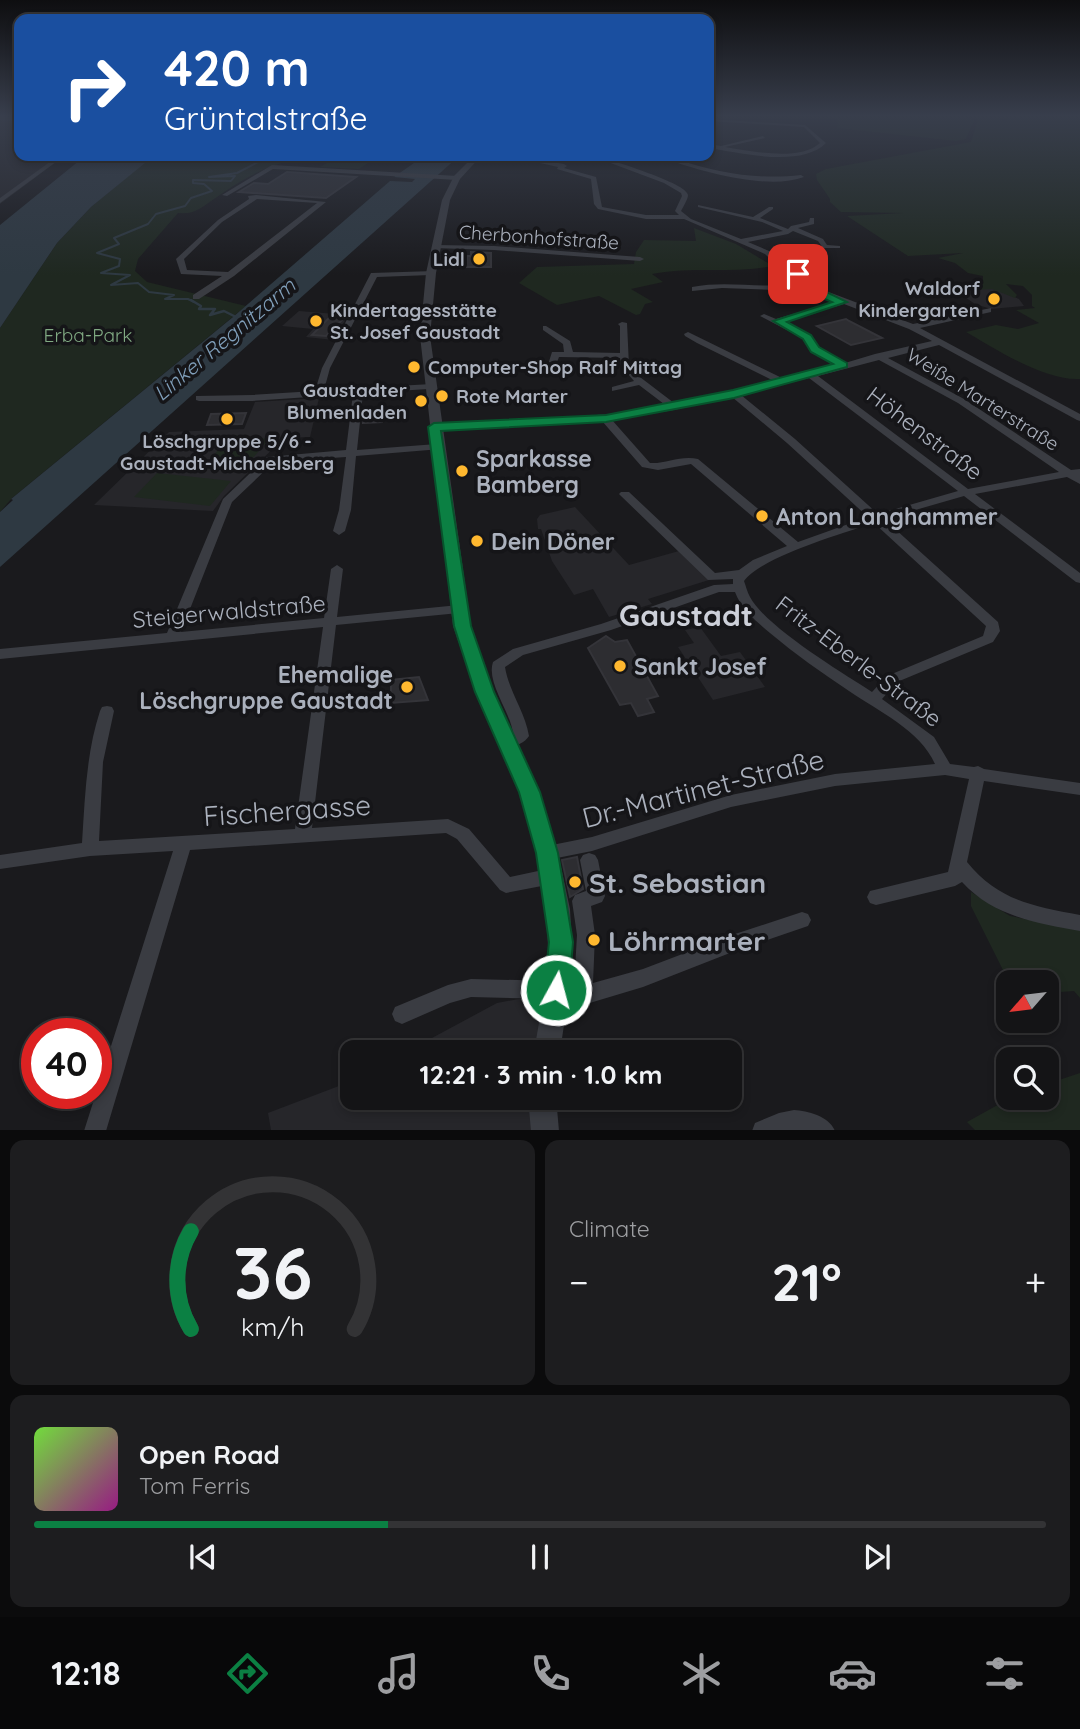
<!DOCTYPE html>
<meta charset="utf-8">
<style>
:root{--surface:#141416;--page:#1d1d1f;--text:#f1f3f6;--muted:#9d9ea1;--line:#333335;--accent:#0b8043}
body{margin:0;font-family:Quicksand,sans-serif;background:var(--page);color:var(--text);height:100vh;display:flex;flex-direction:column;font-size:26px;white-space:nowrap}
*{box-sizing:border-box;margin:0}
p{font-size:23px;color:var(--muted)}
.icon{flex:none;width:38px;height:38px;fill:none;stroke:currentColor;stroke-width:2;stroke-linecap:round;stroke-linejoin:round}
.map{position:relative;height:1130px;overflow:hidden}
.details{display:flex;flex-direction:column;gap:10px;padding:10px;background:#0b0b0c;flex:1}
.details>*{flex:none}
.banner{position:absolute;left:14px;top:14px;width:700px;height:147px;border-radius:14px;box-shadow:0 4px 10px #0003,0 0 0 2px var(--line);background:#1a4fa0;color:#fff;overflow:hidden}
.needle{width:46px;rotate:242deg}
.tools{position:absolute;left:996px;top:970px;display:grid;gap:14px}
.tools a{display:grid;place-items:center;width:63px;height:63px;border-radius:14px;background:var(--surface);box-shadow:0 4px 10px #0003,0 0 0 2px var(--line);font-size:35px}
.speed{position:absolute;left:21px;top:1018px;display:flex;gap:14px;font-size:35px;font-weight:700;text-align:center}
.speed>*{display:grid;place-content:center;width:91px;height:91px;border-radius:50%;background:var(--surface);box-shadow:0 4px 10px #0003,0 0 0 2px var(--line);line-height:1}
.speed .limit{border:10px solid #d22;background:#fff;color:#111}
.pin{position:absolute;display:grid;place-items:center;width:60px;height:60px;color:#fff;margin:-30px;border-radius:14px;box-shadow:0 4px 10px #0006}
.me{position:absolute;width:77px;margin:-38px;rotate:7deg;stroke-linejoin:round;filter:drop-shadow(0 0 5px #0008)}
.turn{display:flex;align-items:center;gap:24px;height:147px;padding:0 35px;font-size:32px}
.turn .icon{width:91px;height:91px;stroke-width:2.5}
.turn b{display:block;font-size:49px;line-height:60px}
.big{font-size:52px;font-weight:800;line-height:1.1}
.details .widget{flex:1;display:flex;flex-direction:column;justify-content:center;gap:10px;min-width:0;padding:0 24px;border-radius:14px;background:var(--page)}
.details .dial{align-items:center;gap:0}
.dial svg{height:182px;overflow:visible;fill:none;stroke:var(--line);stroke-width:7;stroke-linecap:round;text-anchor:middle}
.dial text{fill:var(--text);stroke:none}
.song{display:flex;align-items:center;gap:21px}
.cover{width:84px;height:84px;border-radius:10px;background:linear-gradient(135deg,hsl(100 70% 55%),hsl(310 70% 35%))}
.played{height:7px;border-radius:4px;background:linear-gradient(90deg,var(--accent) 35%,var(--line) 35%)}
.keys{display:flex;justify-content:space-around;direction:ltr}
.heat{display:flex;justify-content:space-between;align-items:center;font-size:38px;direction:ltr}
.details .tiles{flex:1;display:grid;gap:10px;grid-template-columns:1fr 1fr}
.widget:last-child{grid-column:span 2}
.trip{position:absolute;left:340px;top:1040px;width:402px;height:70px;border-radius:14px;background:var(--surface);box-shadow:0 4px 10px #0003,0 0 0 2px var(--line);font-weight:800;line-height:70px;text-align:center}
.tab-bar{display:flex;height:112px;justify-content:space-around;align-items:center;background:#080809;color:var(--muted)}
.tab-bar .icon{width:49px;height:49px}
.tab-bar .active{color:var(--accent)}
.tab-bar b{font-size:32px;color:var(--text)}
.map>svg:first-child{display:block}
.built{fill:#26262a}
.green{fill:#1f2820}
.water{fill:#2e3942}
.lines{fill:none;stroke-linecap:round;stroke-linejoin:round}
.stream-far1{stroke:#2e3942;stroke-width:2}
.stream{stroke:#2e3942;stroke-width:2.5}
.building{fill:#2d2d31;stroke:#343439;stroke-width:2}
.minor{fill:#3a3c42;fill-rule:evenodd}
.tertiary{fill:#3a3c42;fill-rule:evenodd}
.route{fill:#0b8043;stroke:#07532c;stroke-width:2}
.poi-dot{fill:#ffb82f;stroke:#151518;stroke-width:2.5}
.labels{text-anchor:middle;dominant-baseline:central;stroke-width:7;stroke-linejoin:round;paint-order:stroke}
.far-street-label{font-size:19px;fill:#abb1bd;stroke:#151518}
.far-poi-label{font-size:19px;font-weight:bold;fill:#abb1bd;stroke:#151518;text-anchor:end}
.far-park-label{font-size:19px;fill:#81aa83;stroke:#151518}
.far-water-label{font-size:21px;font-style:italic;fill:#809fba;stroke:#151518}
.street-label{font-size:23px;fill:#abb1bd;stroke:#151518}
.poi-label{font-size:23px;font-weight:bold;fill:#abb1bd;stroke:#151518;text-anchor:start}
.near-street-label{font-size:28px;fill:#abb1bd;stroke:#151518}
.near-poi-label{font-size:28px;font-weight:bold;fill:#abb1bd;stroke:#151518;text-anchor:start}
.district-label{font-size:30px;font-weight:bold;fill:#cdd0d9;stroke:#151518}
</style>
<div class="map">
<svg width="1080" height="1131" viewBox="0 0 1080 1131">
<rect width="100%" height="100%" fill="#1a1a1d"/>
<path class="built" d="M0,116H19V156H64L0,204Z
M960,289H995L1019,299L1024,306L991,309L975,304L956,291Z
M299,311L348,315L334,340L306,337L313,329L282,326Z
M319,398L310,437L284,438L224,496L213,511L94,505L169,432L244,429L255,402Z
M575,507L629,565L679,551L709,580L648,599L652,604L609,617L593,589L574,595L552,561L541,529H538L537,519L540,515Z
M700,627L721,656L740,652L765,687L713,700L678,647L694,643L685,630Z
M545,994L538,1052H406L497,1003Z
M352,1081V1097H535L538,1130H271L268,1113Z"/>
<path class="green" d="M829,116H961L974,120L966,139L956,141L837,128L838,120Z
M967,116H989L1005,121L1011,116H1080V379C1045,381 997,350 966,332L996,325L1018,329L1039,323L1016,310L1035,308L1032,306V295L1023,286L1006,284L1017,295L1015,298L992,289L956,291L942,282L956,285L983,281V276L968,273L955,263L938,258L963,253L908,256L847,216L903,213L841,212L830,202V199L817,180L816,174L826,169L971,142L978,120Z
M146,156H378L359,169L320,167L329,162C288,151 250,174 217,197C203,206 196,215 178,213L138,259L135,271L147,282L246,306L12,498L0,512V328L57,243L91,207L144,163Z
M694,228L736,244L773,266C733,274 692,266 652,274L663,282L631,289L653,302L645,304L640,314L636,315L599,296L557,305L519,283L537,267L634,264L636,252L644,240L696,241Z
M232,435L269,439L241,472L202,468Z
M157,473L231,481L210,506L134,497Z
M971,892L1010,916L1080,930V998L1074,991L1047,993L1046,982H1009L971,906Z
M1080,1073V1130H975L967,1122L1012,1097H1046L1047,1084Z"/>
<path class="water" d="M85,156H146L145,163L91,207L57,243L0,328V225Z
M424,156H459L0,567V512L13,500L11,499L233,317L390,181L412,182L415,179L394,177Z"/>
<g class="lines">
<path class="stream-far1" d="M194,302L188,299H165L174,295L149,292L138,283L111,285L130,275L101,273L119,266L120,259L97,253L119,244L114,238L148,224L156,214L185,206L191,198L212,191L204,184L193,183V180L231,181L235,176L209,177L237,173L260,161L299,156"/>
<path class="stream" d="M191,300L201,306L199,309H215L210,315L224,311L236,317"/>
</g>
<path class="building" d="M287,172L356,177L326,198L239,192L254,183L268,184Z
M471,252L491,253V267H466L467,256H471Z
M331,316L345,317L326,336L312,335Z
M846,319L849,321L882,338L851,345L817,326Z
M383,408L382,422L363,423L364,409Z
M246,413L242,424L207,425L211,414Z
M606,636L615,642L627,640L658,696L647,699L654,712L638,716L631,703L620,705L588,648Z
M419,677L428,700L391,703V680Z
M577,857L583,889L570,897L562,860Z"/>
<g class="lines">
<path class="minor" d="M709,119L805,125L826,143C801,168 741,153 709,148V144L721,146L763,136L765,138L725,147C751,151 799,162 820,143L804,127L709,121Z
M58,156H64L0,203V198Z
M592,156H598C612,161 687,183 688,195C688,199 683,207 681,211L691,219L741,239L783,231L762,222L698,207V205L753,217L769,207H773V209L760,218L788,229L791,226L809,222L810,218H814V224L798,228L823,239L827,245L840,246V248H823L818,241L793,231L788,234L748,242L776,254V257L805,283L913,324L991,308V312L920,328L1080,414V421L1077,420L939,345L888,358L964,399L1071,470L1080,469V484L1067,477L975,494L1080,573V583L1076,582L964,496L884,519L998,622L1000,631L993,642L897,682L882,699L934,737L950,764L974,767L978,766L984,769L1080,783V795L984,781L967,862C999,901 1033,906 1080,915V931C1036,923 993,916 962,882L955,886L876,905L870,903L867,897L870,891L948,872L969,779L945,775L835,786L731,807L592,851L547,860L541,858L538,853L541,848L547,846L592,837L731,795L835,774L935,764C920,730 878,711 849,691C822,673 795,654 770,633C757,622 741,609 735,592H719L611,630L523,655L505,667C509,692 525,711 529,736C524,744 511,749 503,746L500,742L503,738L513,733C510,711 486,682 493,662L513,649L601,624L714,585L733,584V579L708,580L621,496L619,494L621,492H629L715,573L739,570L753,560L787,546L691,464L658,470L642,467L602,421L434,430L429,427L430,425L613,414L664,404L639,385L612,391V387L634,381L621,366L620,358L559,357L553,373H547L546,371L552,352H564L563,344L543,330V326H546L570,341L573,352L620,353V326L618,324L622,322L627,323L629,366L636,374L674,403L774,381L697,343L685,336L684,334L688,332L784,379L836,365L812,351L804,339L760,316L764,314L776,319L837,301L801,287L775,290L722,288L692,291V287C727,280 762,289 796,284L765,254L684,219H646L598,209L594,204L591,179L557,169L558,167L531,161L534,159L564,164L567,166L564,168L596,177L602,207L646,215H679L675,211L682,196L681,193L664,183ZM844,304L909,329L932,341L875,354L845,363L818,347L810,335L783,322ZM879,360L958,403L1059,472L968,489L818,376ZM809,378L958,491L878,514L795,439L741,395ZM732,397L787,443L868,517L798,542L698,459C681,455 666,464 650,463L612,420L674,410ZM874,523L986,626L983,636L887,676L872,692C841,672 766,627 750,597C747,592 746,586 744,581C761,557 844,533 874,523Z
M669,156H674L676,159C717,173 758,180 801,175L804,177C770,190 706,173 672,161Z
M272,165L457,176L460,178L457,180L273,169L227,196L222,195Z
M256,195L326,202L234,276L199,299H193V295L222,276L181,274L176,259L218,220L249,199L248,196ZM257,199L317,203L228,272L187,270L184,259L222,222Z
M436,245L494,246L640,257L644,259L640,261L494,250L434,248V246Z
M434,271V275H431L377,277L330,368L324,390L432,384V388L429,389L363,393L357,450L437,444L442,447L441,449L356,456L351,510L345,531L339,535L333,531L339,510L346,457L274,462L232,502L181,632L324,618L331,569L337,565L343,569L337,617L459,605L464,606L465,609L464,612L459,613L336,625L312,828L448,819L469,829L510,877L552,868L558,871L561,876L558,881L552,884L506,893L500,890L457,839L446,833L190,850L106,1131H84L173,851L90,856L0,869V855L82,843C85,798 86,754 100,711L102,707L107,706L112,707L114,711L103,762L99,841L295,829L323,627L0,659V649L167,633L223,499L267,457L346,450L353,394L252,401H199L196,400V396L252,395L315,391L322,368L371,273Z
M589,853L595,855L598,860L605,896L602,902L591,906L595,935L593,983L643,969L735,934L802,912L808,914L811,920L808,926L735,951L643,987L583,1005C572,1002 560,1007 548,1003L547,999L471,997L450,1003L402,1024L395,1021L392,1014L395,1007L448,985L471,979L556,981L563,983L564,986H574L577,935L572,901L575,895L586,891L580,860L583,855Z
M794,1110C808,1111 829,1116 835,1131H752L755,1123L779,1113Z"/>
<path class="tertiary" d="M0,116L19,117V121L0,120Z
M474,156H481L460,179L450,200L436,273L430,336L471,626L494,692L539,792L558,853L570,909L573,964L560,1052H534L549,964L546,909L536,853L519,792L476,692L453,626L420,336L426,273L442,200L454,176Z
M528,1097H556L559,1131H531Z"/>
</g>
<linearGradient id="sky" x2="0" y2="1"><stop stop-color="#0e0e10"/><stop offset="0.42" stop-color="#383e4c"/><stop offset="1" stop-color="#383e4c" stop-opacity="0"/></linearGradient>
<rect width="1080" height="275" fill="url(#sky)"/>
<path class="route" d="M795,272H802L820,289L847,302L787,322L811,335L819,347L847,363V367L734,398L606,422L441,431L471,626L494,692L540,792L558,853L573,942L569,990L565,999L556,1002L547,999L544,990L549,942L536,853L519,792L475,692L454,626L428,427L434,423L606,415L733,390L833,364L811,352L803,339L773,321L832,302L813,294L795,276Z"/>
<g class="poi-dot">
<circle cx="479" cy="259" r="7"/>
<circle cx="994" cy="299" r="7"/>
<circle cx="316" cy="321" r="7"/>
<circle cx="414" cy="367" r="7"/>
<circle cx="442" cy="396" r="7"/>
<circle cx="421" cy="401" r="7"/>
<circle cx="227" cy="419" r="7"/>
<circle cx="462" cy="471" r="7"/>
<circle cx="762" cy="516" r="7"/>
<circle cx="477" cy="541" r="7"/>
<circle cx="620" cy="666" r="7"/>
<circle cx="407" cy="687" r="7"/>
<circle cx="575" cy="882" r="7"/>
<circle cx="594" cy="940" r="7"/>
</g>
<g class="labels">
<g class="far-street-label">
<text transform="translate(539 237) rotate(4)">Cherbonhofstraße</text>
<text transform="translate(983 399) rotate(32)">Weiße Marterstraße</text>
</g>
<g class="far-poi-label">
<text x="465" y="259">Lidl</text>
<text x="980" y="288">Waldorf<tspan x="980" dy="22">Kindergarten</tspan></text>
<text x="330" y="310" text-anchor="start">Kindertagesstätte<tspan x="330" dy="22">St. Josef Gaustadt</tspan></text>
<text x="428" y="367" text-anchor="start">Computer-Shop Ralf Mittag</text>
<text x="407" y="390">Gaustadter<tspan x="407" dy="22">Blumenladen</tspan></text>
<text x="456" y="396" text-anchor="start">Rote Marter</text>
<text x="227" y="441" text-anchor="middle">Löschgruppe 5/6 -<tspan x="227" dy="22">Gaustadt-Michaelsberg</tspan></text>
</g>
<g class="far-park-label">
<text x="88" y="335">Erba-Park</text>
</g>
<g class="far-water-label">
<text transform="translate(224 339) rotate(-40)">Linker Regnitzarm</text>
</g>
<g class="street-label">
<text transform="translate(925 433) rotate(37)">Höhenstraße</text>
<text transform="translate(229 611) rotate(-5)">Steigerwaldstraße</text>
<text transform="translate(859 661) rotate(37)">Fritz-Eberle-Straße</text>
</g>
<g class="poi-label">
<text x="476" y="458">Sparkasse<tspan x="476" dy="26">Bamberg</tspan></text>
<text x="776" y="516">Anton Langhammer</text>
<text x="491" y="541">Dein Döner</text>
<text x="634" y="666">Sankt Josef</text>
<text x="393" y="674" text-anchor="end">Ehemalige<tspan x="393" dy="26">Löschgruppe Gaustadt</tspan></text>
</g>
<g class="near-street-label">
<text transform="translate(703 788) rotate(-14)">Dr.-Martinet-Straße</text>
<text transform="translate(287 810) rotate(-4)">Fischergasse</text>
</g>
<g class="near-poi-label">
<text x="589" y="882">St. Sebastian</text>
<text x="608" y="940">Löhrmarter</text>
</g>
<g class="district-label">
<text x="686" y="615">Gaustadt</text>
</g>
</g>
</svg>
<div class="tools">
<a><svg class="needle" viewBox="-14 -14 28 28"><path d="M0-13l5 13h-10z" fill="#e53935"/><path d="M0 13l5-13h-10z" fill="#9d9ea1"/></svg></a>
<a><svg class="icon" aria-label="search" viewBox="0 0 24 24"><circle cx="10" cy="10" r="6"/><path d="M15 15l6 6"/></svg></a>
</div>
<div class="speed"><div class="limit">40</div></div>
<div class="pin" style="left:798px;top:274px;background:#d93025"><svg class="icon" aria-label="arrive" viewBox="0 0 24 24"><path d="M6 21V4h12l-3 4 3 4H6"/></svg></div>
<svg class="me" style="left:556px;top:990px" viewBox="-20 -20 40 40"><circle r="17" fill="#0b8043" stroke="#fff" stroke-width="3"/><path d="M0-11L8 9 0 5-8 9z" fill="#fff"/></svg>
<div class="trip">12:21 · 3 min · 1.0 km</div>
<div class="banner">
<div class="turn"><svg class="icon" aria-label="right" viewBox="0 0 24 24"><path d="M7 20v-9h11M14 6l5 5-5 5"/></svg><div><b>420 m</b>Grüntalstraße</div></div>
</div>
</div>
<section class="details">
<div class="tiles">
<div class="widget dial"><svg viewBox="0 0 100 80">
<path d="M14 69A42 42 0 1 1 86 69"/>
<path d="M14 69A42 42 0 0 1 14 26" stroke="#0b8043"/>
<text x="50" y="56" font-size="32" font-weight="700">36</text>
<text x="50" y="72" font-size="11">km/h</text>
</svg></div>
<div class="widget"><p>Climate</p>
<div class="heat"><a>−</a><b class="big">21°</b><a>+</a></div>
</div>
<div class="widget">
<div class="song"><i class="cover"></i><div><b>Open Road</b><p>Tom Ferris</p></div></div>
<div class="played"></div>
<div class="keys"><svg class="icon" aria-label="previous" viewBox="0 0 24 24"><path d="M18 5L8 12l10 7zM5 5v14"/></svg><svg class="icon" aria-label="pause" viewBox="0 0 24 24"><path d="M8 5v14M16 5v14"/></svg><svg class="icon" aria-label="next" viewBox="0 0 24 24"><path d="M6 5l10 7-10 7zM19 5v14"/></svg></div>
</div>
</div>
</section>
<nav class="tab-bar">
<b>12:18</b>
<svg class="icon active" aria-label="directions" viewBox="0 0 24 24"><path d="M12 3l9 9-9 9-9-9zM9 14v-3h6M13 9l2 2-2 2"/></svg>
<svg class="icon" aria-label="music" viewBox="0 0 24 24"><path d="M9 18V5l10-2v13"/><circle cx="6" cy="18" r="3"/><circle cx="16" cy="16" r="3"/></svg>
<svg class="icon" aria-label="phone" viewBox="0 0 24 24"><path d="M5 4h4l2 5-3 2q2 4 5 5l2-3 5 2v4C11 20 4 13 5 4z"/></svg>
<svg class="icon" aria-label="climate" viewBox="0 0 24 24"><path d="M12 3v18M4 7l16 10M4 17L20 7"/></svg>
<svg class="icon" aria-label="car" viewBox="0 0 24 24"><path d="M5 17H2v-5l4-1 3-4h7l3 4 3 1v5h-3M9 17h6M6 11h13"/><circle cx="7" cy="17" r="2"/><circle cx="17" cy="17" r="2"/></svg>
<svg class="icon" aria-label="filters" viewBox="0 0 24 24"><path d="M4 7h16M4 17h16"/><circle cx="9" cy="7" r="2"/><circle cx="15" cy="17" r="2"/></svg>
</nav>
